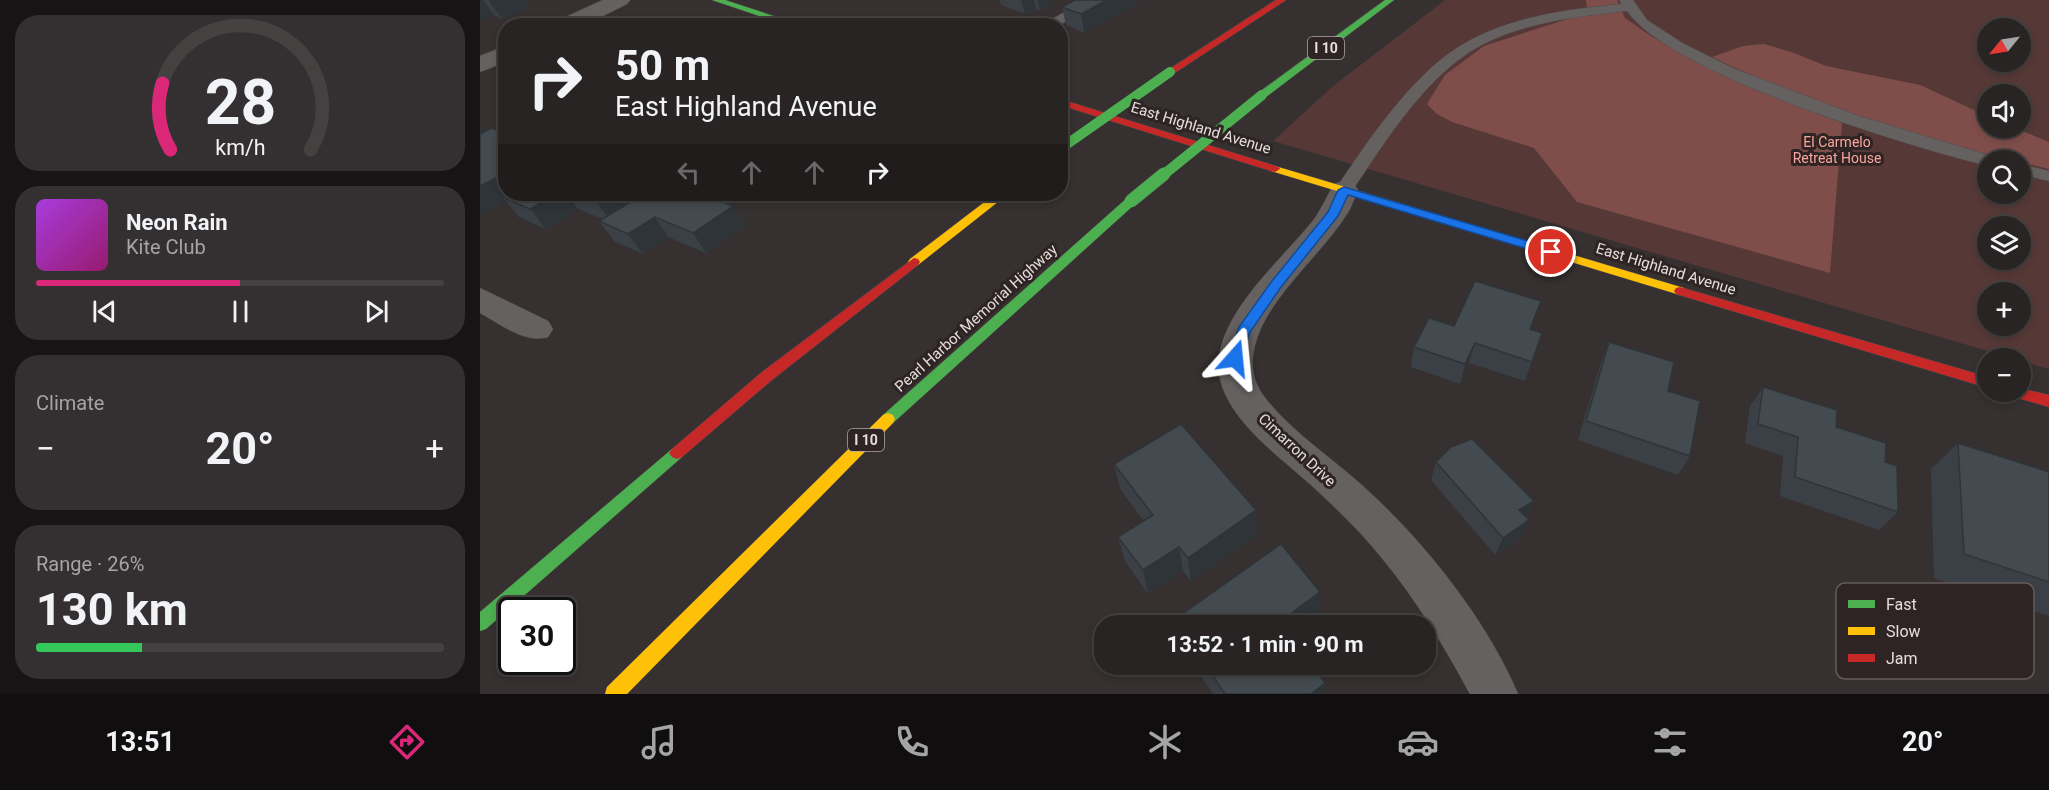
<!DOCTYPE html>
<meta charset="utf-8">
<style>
:root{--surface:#282424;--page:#343031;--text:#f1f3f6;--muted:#a5a4a6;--line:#444141;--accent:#db2777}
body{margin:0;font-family:Roboto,sans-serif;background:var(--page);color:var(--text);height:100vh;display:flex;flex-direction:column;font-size:22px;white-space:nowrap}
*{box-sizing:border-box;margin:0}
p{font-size:20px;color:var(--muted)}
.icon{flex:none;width:33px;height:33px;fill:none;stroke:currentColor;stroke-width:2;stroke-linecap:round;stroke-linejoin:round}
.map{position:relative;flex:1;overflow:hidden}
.details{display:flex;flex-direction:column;gap:15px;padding:15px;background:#161414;width:480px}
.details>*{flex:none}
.guide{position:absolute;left:18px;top:18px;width:570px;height:183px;border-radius:24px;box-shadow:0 3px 9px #0003,0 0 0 2px var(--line);background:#282424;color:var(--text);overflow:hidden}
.needle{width:39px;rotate:240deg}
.fabs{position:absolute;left:1497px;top:18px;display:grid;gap:12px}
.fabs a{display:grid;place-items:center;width:54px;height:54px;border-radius:50%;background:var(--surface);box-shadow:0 3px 9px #0003,0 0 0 2px var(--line);font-size:30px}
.speed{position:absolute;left:18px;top:597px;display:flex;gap:12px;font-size:30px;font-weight:700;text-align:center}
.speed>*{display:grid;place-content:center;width:78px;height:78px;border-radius:50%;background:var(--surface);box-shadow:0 3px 9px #0003,0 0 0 2px var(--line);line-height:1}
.speed .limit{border:3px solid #111;border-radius:9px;background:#fff;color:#111}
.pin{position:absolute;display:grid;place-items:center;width:51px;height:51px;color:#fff;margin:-26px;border:3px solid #fff;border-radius:50%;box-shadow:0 2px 6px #0007}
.me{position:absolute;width:66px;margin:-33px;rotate:18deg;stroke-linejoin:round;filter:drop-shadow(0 0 4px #0008)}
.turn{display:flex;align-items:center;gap:21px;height:126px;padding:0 18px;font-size:27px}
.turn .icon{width:78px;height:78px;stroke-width:2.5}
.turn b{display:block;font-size:42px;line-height:51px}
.lanes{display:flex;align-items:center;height:57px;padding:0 18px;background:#0003;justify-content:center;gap:30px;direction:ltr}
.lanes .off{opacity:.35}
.big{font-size:45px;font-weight:700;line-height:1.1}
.details .card{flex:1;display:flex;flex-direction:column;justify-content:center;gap:9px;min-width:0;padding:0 21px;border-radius:24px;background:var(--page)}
.details .dial{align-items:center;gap:0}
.dial svg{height:156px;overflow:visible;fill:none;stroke:var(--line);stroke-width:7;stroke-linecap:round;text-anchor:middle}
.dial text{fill:var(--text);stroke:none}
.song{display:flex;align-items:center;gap:18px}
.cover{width:72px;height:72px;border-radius:9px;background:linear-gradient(135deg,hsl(280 70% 55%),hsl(320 70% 35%))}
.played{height:6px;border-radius:3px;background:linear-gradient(90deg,var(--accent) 50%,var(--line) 50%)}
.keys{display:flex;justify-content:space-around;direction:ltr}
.heat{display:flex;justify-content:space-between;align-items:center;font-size:33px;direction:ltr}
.charge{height:9px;border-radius:4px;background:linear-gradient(90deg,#34c759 26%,var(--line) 0)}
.trip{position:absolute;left:614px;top:615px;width:342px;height:60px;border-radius:24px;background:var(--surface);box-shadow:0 3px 9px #0003,0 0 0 2px var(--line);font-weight:700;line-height:60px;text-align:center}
.tab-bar{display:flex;height:96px;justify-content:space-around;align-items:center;background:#100e0e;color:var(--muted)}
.tab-bar .icon{width:42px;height:42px}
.tab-bar .current{color:var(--accent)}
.tab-bar b{font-size:27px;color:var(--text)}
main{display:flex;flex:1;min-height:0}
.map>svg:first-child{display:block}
.green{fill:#563937;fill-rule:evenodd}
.forest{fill:#7f4e4b}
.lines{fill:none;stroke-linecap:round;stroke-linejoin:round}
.lane-casing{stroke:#524c4c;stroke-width:1}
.street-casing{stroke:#524c4c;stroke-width:1}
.fast-casing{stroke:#524c4c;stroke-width:1}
.slow-casing{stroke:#524c4c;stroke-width:1}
.jam-casing{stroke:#524c4c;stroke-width:1}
.lane{fill:#666161;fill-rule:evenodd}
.street{fill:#666161;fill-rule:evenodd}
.fast{fill:#4caf50;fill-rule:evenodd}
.slow{fill:#ffc107;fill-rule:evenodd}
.jam{fill:#c62828;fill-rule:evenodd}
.fast-bridge-far1-casing{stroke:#524c4c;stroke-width:10;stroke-linecap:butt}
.fast-bridge-casing{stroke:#524c4c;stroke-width:14;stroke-linecap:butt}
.fast-bridge-far1{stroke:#4caf50;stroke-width:10}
.fast-bridge{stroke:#4caf50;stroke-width:13}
.wall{fill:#3a4045}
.shaded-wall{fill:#2f3438}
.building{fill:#434b50;stroke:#2f3438;stroke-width:1.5}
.route{fill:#1a73e8;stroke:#114b97;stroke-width:1.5}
.labels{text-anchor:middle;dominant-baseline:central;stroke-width:6;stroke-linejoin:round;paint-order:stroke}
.shield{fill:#2e2423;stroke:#aea6a5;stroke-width:1.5}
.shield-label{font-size:14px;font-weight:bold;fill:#e5dedd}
.far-park-label{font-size:14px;fill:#fca49e;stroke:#2e2423}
.street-label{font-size:15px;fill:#e5dedd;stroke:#2e2423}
.key{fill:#2e2423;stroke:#655c5b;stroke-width:1.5}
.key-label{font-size:16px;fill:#e5dedd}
</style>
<main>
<section class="details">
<div class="card dial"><svg viewBox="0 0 100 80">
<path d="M14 69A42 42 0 1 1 86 69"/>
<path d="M14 69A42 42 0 0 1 10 35" stroke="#db2777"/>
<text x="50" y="56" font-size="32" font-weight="700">28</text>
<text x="50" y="72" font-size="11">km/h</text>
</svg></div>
<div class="card">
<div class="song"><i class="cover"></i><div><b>Neon Rain</b><p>Kite Club</p></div></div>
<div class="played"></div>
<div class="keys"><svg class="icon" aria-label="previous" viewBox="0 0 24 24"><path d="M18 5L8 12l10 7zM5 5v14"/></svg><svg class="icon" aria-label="pause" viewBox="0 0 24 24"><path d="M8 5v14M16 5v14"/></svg><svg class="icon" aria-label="next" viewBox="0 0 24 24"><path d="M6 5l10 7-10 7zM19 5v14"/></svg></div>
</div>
<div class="card"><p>Climate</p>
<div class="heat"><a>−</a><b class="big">20°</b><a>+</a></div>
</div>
<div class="card"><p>Range · 26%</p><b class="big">130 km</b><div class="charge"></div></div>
</section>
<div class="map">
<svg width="1569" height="694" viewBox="0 0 1569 694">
<rect width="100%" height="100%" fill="#363030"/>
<path class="green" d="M965,0H1569V369L793,141L852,87ZM1508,28H1540V62H1508ZM1508,94H1540V128H1508ZM1508,160H1540V194H1508ZM1508,226H1540V260H1508ZM1508,292H1540V326H1508Z"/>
<path class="forest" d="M1106,0H1137L1145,18L1171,36L1235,71L1294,97L1362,123L1350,273L1097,202L1054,148L972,122L957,114L947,104L965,75L1004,46L1100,15L1107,8Z
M1284,44L1314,53L1346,66L1440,85L1507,116L1508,128H1535L1569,142V169C1455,143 1340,110 1232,57L1263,46Z"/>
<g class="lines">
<defs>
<path id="lane" d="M606,0H623L578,26H560Z
M1139,0H1153L1167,20L1204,44L1255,69L1376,115L1514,157L1516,160H1508V166C1428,146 1192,75 1147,11C1094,17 1034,23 988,53C938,87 903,145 870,194H858L855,190C887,142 931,76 980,46C1027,17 1088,9 1142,4Z
M1540,164L1569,171V181L1540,174Z"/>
<path id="street" d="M123,0H150L147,4L103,26H74L77,21Z
M26,46V62L0,72V56Z
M864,181L874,184L878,190L870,209C843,256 779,302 773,356C771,372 776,387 786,399C813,433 852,458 884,487C943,540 1007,620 1038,694H990C964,646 936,599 901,557C880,531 856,508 831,485C797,454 732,410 739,357C746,307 801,260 831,223C841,211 846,197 854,184Z
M0,288L68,321L73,329L68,337C45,344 20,324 0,313Z"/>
<path id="fast" d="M232,0H245L324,26H309Z
M905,0H914L786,97H778V93Z
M651,197L657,201L655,204L413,423L408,425L403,423L401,419L403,415L647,198Z
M197,447L202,449L205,453L202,457L6,629L0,631V612L192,449Z"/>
<path id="slow" d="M795,166L1204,288L1206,291L1200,295L791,171V167Z
M515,194H528L438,265H430L428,262L430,259Z
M408,413L413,415L415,419L413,423L147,694H125L127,687L403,415Z"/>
<path id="jam" d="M796,0H806L693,74L685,72Z
M580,99L799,167L800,169L795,172L791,171L580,105Z
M434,258L438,259L440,262L438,265L292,380L202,457L197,459L192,457L189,453L192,449L282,372Z
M1200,287L1508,377V388L1196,294L1194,291L1196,288Z
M1540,388L1569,395V407L1531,396L1529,392H1540Z"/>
</defs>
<use href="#lane" class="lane-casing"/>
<use href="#street" class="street-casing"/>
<use href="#fast" class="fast-casing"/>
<use href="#slow" class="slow-casing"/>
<use href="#jam" class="jam-casing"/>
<use href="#lane" class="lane"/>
<use href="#street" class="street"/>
<use href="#fast" class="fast"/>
<use href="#slow" class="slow"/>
<use href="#jam" class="jam"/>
<defs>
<path id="fast-bridge-far1" d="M580,149L690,72
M682,176L782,95"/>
<path id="fast-bridge" d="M651,201L684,174"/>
</defs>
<use href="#fast-bridge-far1" class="fast-bridge-far1-casing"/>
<use href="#fast-bridge" class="fast-bridge-casing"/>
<use href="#fast-bridge-far1" class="fast-bridge-far1"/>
<use href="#fast-bridge" class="fast-bridge"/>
</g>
<path class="wall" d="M0,0H45L50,8L22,19L14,15Z
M519,0H572V4L560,11L556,9L545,14L521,5Z
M657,3L604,33L586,25L582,7Z
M0,127L4,132L26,194H251L240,200L253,206L265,226L226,253L188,237L163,254L134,241L119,221L122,219L98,209L66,229L39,217L26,201L0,215Z
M974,326L1051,329L1062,333L1045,381L989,363L980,384L931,367L934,347Z
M1129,342L1188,391L1210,456L1198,475L1098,440L1121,362Z
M1283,387L1356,427L1405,462L1418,512L1399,530L1300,496L1303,456L1265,443L1270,406Z
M1478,443L1569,472V616L1454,578L1451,469Z
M956,462L1054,501L1047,518L1049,520L1041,538L1015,555L951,480Z
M634,464L776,510L777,535L711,581L703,571L668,594L645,561L638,537L664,521L640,489Z
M713,664H831L844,694H733Z"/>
<path class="shaded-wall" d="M0,0H3L14,15L0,21Z
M11,0H45L50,8L22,19L9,1Z
M541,0H554L556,9L545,14Z
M558,0H572V4L560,11Z
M627,0H657V3L604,33L601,14Z
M0,127L11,141L0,146Z
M26,173V194H40L22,197L26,201L0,215V186Z
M76,194H87L98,209L66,229L50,209Z
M133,194H173L132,223L117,203Z
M216,194H251L226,210Z
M253,206L265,226L226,253L213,233Z
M175,217L188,237L163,254L148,234Z
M995,343L989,363L980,384L985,364Z
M1054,501L1046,519L1039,510Z
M776,510L777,535L711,581L708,558Z
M1049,520L1041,538L1015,555L1023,538Z
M699,547L703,571L668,594L663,570Z
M840,592L838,615L823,626H798V623Z
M845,683L844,694H831Z"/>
<path class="building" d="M595,0H627L601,14L582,7Z
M140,17L170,26H122Z
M12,128L26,134V173L0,186V134Z
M28,194H76L50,209L22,197Z
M94,194H133L117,203Z
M164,194H223L253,206L213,233L175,217L148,234L119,221Z
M995,281L1061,301L1050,329L1062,333L1052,362L995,343L985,364L934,347L949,318L974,326Z
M1129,342L1194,362L1188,391L1220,401L1210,456L1106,421Z
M1283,387L1357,410L1356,427L1406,443L1405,462L1417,466L1418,512L1315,477L1318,437L1278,424Z
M701,424L776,510L708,558L699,547L663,570L638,537L673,515L634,464Z
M992,439L1054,501L1039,510L1049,520L1023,538L956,462L971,447Z
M1478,443L1569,472V582L1484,554Z
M801,544L840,592L798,623L800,626H698L694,620Z
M725,664H831L845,683L831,694H745Z"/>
<path class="route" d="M864,187L1075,249L1077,252L1071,256L868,195L858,216L801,287L770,332L760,361H750L748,358L759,327L792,281L848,212L858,190Z"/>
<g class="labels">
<g class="shield">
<rect x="828" y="37" width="36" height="22" rx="4.5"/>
<rect x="368" y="429" width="36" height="22" rx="4.5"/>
</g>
<g class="shield-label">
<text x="846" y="48">I 10</text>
<text x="386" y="440">I 10</text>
</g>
<g class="far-park-label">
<text x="1357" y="142">El Carmelo<tspan x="1357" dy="16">Retreat House</tspan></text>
</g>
<g class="street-label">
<text transform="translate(721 128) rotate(17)">East Highland Avenue</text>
<text transform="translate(1186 269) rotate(17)">East Highland Avenue</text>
<text transform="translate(496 318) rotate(-42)">Pearl Harbor Memorial Highway</text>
<text transform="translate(817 450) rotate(43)">Cimarron Drive</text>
</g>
</g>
<rect x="1356" y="583" width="198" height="96" rx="9" class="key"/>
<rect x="1368" y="600" width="27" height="8" fill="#4caf50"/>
<rect x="1368" y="627" width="27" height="8" fill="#ffc107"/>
<rect x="1368" y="654" width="27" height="8" fill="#c62828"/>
<g class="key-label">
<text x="1406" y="610">Fast</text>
<text x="1406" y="637">Slow</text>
<text x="1406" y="664">Jam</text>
</g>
</svg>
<div class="fabs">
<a><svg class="needle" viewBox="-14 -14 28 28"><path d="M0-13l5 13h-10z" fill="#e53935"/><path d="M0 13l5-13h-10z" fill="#a5a4a6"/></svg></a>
<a><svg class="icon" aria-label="sound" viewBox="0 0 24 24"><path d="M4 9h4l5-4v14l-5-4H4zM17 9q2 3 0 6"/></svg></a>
<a><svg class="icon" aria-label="search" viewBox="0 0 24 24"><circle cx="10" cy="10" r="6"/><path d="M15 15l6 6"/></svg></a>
<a><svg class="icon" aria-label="layers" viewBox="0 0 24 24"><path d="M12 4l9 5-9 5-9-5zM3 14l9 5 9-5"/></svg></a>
<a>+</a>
<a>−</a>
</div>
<div class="speed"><div class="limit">30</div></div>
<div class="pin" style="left:1071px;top:252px;background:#d93025"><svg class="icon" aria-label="arrive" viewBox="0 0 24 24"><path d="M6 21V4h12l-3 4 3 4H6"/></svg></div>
<svg class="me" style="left:755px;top:358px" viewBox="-20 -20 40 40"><path d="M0-17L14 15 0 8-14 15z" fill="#1a73e8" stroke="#fff" stroke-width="4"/></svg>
<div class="trip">13:52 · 1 min · 90 m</div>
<div class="guide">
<div class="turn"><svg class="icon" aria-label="right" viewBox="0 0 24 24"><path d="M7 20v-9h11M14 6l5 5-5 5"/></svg><div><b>50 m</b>East Highland Avenue</div></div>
<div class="lanes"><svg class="icon off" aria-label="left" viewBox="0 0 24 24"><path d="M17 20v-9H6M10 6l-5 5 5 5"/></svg><svg class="icon off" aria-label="ahead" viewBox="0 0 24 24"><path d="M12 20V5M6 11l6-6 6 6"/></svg><svg class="icon off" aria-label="ahead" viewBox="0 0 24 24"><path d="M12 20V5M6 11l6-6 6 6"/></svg><svg class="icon" aria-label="right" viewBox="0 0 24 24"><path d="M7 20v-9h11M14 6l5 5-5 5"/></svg></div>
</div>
</div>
</main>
<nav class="tab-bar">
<b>13:51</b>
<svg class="icon current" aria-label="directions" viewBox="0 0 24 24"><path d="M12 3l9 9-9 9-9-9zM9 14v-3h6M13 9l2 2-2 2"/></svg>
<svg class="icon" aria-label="music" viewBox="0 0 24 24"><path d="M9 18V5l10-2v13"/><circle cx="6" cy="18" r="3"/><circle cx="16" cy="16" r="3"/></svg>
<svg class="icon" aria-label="phone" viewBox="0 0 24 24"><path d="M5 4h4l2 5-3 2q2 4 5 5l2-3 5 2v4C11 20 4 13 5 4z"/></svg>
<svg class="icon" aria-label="climate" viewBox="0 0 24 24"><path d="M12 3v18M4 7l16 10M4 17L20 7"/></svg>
<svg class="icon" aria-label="car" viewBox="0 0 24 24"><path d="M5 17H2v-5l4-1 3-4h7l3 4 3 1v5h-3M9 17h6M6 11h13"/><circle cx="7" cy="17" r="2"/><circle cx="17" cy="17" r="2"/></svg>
<svg class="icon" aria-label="filters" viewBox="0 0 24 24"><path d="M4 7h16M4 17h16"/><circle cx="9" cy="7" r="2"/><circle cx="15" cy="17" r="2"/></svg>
<b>20°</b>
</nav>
